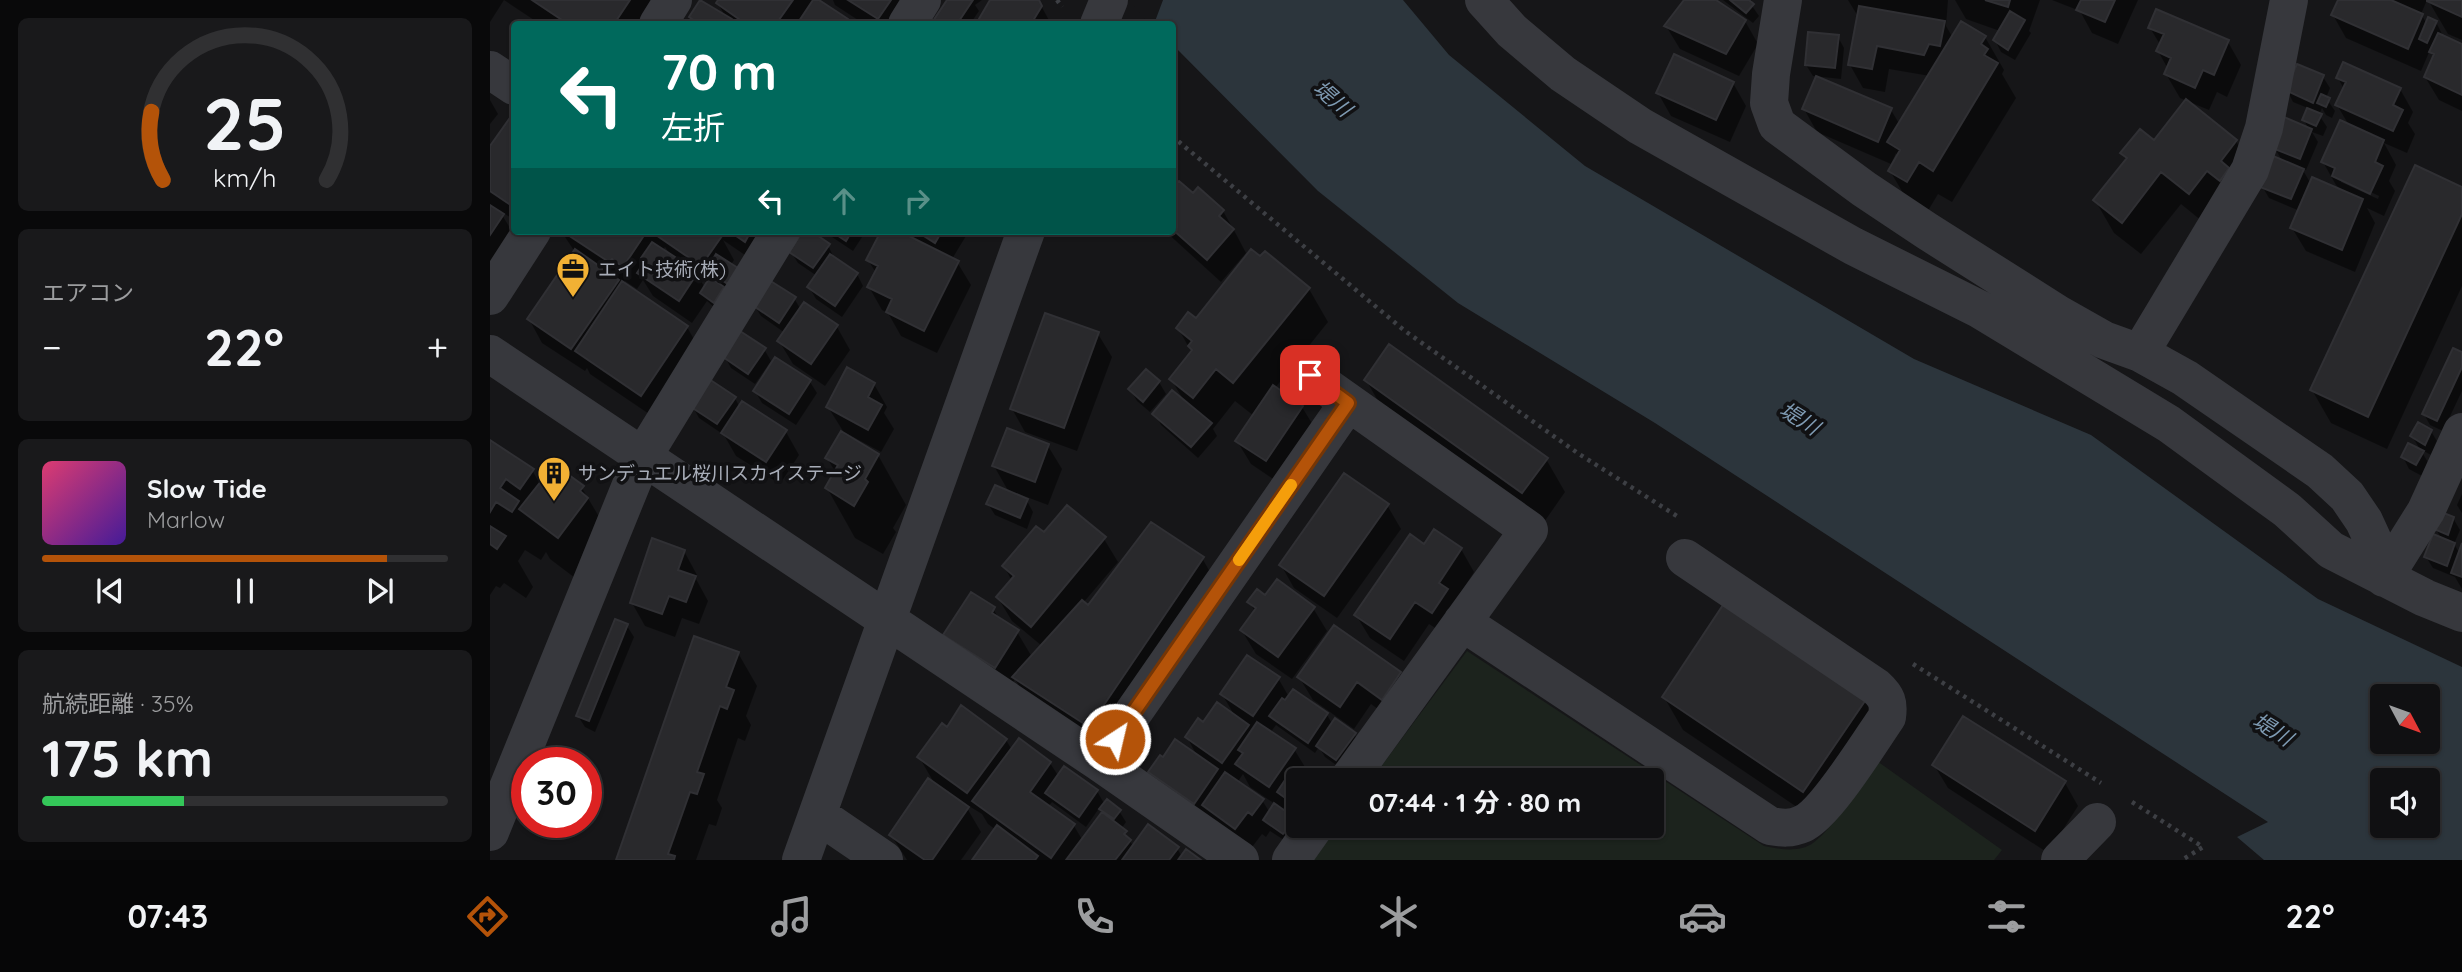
<!DOCTYPE html>
<html lang="ja">
<meta charset="utf-8">
<style>
:root{--surface:#101012;--page:#19191b;--text:#f1f3f6;--muted:#9c9d9f;--line:#303032;--accent:#b45309}
body{margin:0;font-family:Quicksand,"Noto Sans JP",sans-serif;background:var(--page);color:var(--text);height:100vh;display:flex;flex-direction:column;font-size:26px;white-space:nowrap}
*{box-sizing:border-box;margin:0}
p{font-size:23px;color:var(--muted)}
.icon{flex:none;width:38px;height:38px;fill:none;stroke:currentColor;stroke-width:2;stroke-linecap:round;stroke-linejoin:round}
.map{position:relative;flex:1;overflow:hidden}
.sheet{display:flex;flex-direction:column;gap:18px;padding:18px;background:#09090a;width:490px}
.sheet>*{flex:none}
.guide{position:absolute;left:21px;top:21px;width:665px;height:214px;border-radius:7px;box-shadow:0 2px 5px #0004,0 0 0 2px var(--line);background:#00695c;color:#fff;overflow:hidden}
.needle{width:46px;rotate:131deg}
.controls{position:absolute;left:1880px;top:684px;display:grid;gap:14px}
.controls a{display:grid;place-items:center;width:70px;height:70px;border-radius:7px;background:var(--surface);box-shadow:0 2px 5px #0004,0 0 0 2px var(--line);font-size:35px}
.speed{position:absolute;left:21px;top:747px;display:flex;gap:14px;font-size:35px;font-weight:700;text-align:center}
.speed>*{display:grid;place-content:center;width:91px;height:91px;border-radius:50%;background:var(--surface);box-shadow:0 2px 5px #0004,0 0 0 2px var(--line);line-height:1}
.speed .limit{border:10px solid #d22;background:#fff;color:#111}
.pin{position:absolute;display:grid;place-items:center;width:60px;height:60px;color:#fff;margin:-30px;border-radius:14px;box-shadow:0 4px 10px #0006}
.me{position:absolute;width:77px;margin:-38px;rotate:35deg;stroke-linejoin:round;filter:drop-shadow(0 0 5px #0008)}
.turn{display:flex;align-items:center;gap:24px;height:147px;padding:0 35px;font-size:32px}
.turn .icon{width:91px;height:91px;stroke-width:2.5}
.turn b{display:block;font-size:49px;line-height:60px}
.lanes{display:flex;align-items:center;height:66px;padding:0 35px;background:#0003;justify-content:center;gap:35px;direction:ltr}
.lanes .off{opacity:.35}
.big{font-size:52px;font-weight:700;line-height:1.1}
.sheet .widget{flex:1;display:flex;flex-direction:column;justify-content:center;gap:10px;min-width:0;padding:0 24px;border-radius:10px;background:var(--page)}
.sheet .dial{align-items:center;gap:0}
.dial svg{height:182px;overflow:visible;fill:none;stroke:var(--line);stroke-width:7;stroke-linecap:round;text-anchor:middle}
.dial text{fill:var(--text);stroke:none}
.song{display:flex;align-items:center;gap:21px}
.cover{width:84px;height:84px;border-radius:10px;background:linear-gradient(135deg,hsl(340 70% 55%),hsl(260 70% 35%))}
.played{height:7px;border-radius:4px;background:linear-gradient(90deg,var(--accent) 85%,var(--line) 85%)}
.keys{display:flex;justify-content:space-around;direction:ltr}
.heat{display:flex;justify-content:space-between;align-items:center;font-size:38px;direction:ltr}
.charge{height:10px;border-radius:5px;background:linear-gradient(90deg,#34c759 35%,var(--line) 0)}
.trip{position:absolute;left:796px;top:768px;width:378px;height:70px;border-radius:7px;background:var(--surface);box-shadow:0 2px 5px #0004,0 0 0 2px var(--line);font-weight:700;line-height:70px;text-align:center}
.dock{display:flex;height:112px;justify-content:space-around;align-items:center;background:#060607;color:var(--muted)}
.dock .icon{width:49px;height:49px}
.dock .selected{color:var(--accent)}
.dock b{font-size:32px;color:var(--text)}
main{display:flex;flex:1;min-height:0}
.map>svg:first-child{display:block}
.green{fill:#1c231d}
.water{fill:#2c353c;fill-rule:evenodd}
.pier{fill:#161618}
.shadow{fill:#0007;fill-rule:evenodd}
.building{fill:#29292c;stroke:#303034;stroke-width:2}
.lines{fill:none;stroke-linecap:round;stroke-linejoin:round}
.path{stroke:#3d3f44;stroke-width:4.5;stroke-dasharray:3.5 5;stroke-linecap:butt}
.minor{stroke:#37383d;stroke-width:38}
.route-casing{stroke:#753606;stroke-width:18}
.route{stroke:#b45309;stroke-width:12}
.slow{stroke:#f59e0b;stroke-width:12}
.labels{text-anchor:middle;dominant-baseline:central;stroke-width:7;stroke-linejoin:round;paint-order:stroke}
.poi-label{font-size:19px;fill:#a8adb8;stroke:#111113;text-anchor:start}
.water-label{font-size:21px;font-style:italic;fill:#7f9bb3;stroke:#111113}
</style>
<main>
<section class="sheet">
<div class="widget dial"><svg viewBox="0 0 100 80">
<path d="M14 69A42 42 0 1 1 86 69"/>
<path d="M14 69A42 42 0 0 1 9 39" stroke="#b45309"/>
<text x="50" y="56" font-size="32" font-weight="700">25</text>
<text x="50" y="72" font-size="11">km/h</text>
</svg></div>
<div class="widget"><p>エアコン</p>
<div class="heat"><a>−</a><b class="big">22°</b><a>+</a></div>
</div>
<div class="widget">
<div class="song"><i class="cover"></i><div><b>Slow Tide</b><p>Marlow</p></div></div>
<div class="played"></div>
<div class="keys"><svg class="icon" aria-label="previous" viewBox="0 0 24 24"><path d="M18 5L8 12l10 7zM5 5v14"/></svg><svg class="icon" aria-label="pause" viewBox="0 0 24 24"><path d="M8 5v14M16 5v14"/></svg><svg class="icon" aria-label="next" viewBox="0 0 24 24"><path d="M6 5l10 7-10 7zM19 5v14"/></svg></div>
</div>
<div class="widget"><p>航続距離 · 35%</p><b class="big">175 km</b><div class="charge"></div></div>
</section>
<div class="map">
<svg width="1972" height="860" viewBox="0 0 1972 860">
<rect width="100%" height="100%" fill="#161618"/>
<path class="green" d="M977,651L1274,846C1289,849 1309,853 1323,843C1345,827 1370,784 1387,761L1512,850L1504,860H823L848,826H1162V780H881Z"/>
<path class="water" d="M642,0H913L959,55L1095,166L1424,359L1601,435L1828,599L1972,667V860H1774L1747,837L1778,822L1165,423L968,303L828,191L683,45L682,24H664ZM1892,696H1937V742H1892ZM1892,780H1937V826H1892Z"/>
<path class="pier" d="M639,0H673L664,24H659Z"/>
<path class="shadow" d="M0,0H181L164,24H50L14,0L0,22Z
M230,0H331L330,3L357,20L359,24H205L201,17H236L228,4Z
M343,0H420L413,24H369L371,22L345,5Z
M459,0H492L485,5L489,11L480,24H447L445,21Z
M502,0H548L561,24H488Z
M1196,0H1222L1255,21L1268,44L1249,76L1190,49L1176,26Z
M1233,0H1262L1260,3L1269,16L1263,23Z
M1358,0H1458L1456,26L1463,38L1472,23L1495,37L1514,70L1512,74L1526,98L1462,202L1448,194L1436,214L1419,203L1400,171L1408,158L1406,153L1401,164L1327,132L1314,109L1401,110L1410,125L1440,76L1399,69L1395,92L1373,88L1360,65L1369,18Z
M1465,0H1550L1539,31L1541,33L1525,60L1511,52L1505,40L1510,31L1476,19Z
M1562,0H1648L1628,44L1602,33L1590,11Z
M1849,0H1937L1931,14L1937,24L1946,22L1952,34L1951,36L1972,46V111L1949,100L1935,77L1944,58L1940,50L1931,71L1856,38L1843,15Z
M1938,0H1972V40L1958,34Z
M1660,28L1738,42L1751,65L1737,97L1727,92L1719,110L1697,101L1746,141L1765,174L1718,226L1691,204L1651,254L1624,233L1605,200L1637,161L1632,153L1664,143L1697,101L1690,98L1676,74L1678,69L1668,51L1671,46Z
M1348,37L1354,48L1351,79L1323,76L1316,65Z
M1833,77L1840,88L1836,98L1845,111L1842,118L1836,115L1832,108L1829,115L1837,127L1833,136L1822,132L1828,142L1816,170L1811,167L1821,184L1853,192L1846,185L1833,162L1860,127L1847,105L1854,89L1848,78L1910,89L1923,112L1918,123L1925,134L1917,153L1894,143L1906,165L1899,181L1905,191L1894,216L1877,208L1885,223L1865,272L1816,251L1802,228L1810,211L1779,198L1772,186L1793,162L1784,147L1819,130L1814,120L1818,108L1803,102L1797,90ZM1851,178L1889,196L1888,199L1851,182Z
M1243,83L1256,106L1240,142L1181,116L1168,93Z
M0,100L8,114L0,124Z
M24,114V220L9,210L26,238L0,277V149Z
M1972,188V286L1897,449L1841,423L1822,390Z
M682,191L703,196L733,211L746,234L756,253L731,282L675,231H682Z
M71,231H289L268,264L233,240L244,260L240,266L245,294L231,286L239,300L231,313L217,301L202,323L163,296L153,280L147,289L135,281L133,284L197,327L210,350L165,418L100,374L97,368L95,371L52,343L39,319L85,252ZM175,247L181,256L172,251ZM208,276L218,283L215,288Z
M315,231L338,245L344,258L367,274L373,286L352,317L326,299L319,287L327,276L308,263L301,252Z
M333,231H376L363,251Z
M393,231H479L462,259L467,262L481,285L447,353L411,336L398,313L392,310L379,287L386,273L378,260Z
M819,289L838,322L785,388L812,407L826,430L789,483L761,464L747,441L764,416L745,401L723,429L727,436L708,458L671,425L665,414L694,401L681,379L702,353L688,328Z
M304,298L311,310L347,327L360,350L335,386L303,364L289,341L295,333L271,316L264,305Z
M608,334L622,357L587,451L535,432L522,409Z
M274,349L281,361L265,384L241,368L235,357Z
M1972,354V391L1953,431L1940,425L1934,414Z
M656,371L669,382L676,394L660,412L647,401L640,389Z
M876,380L1056,459L1075,492L1052,525L895,413Z
M320,382L327,393L306,425L272,403L265,391Z
M384,384L397,407L394,413L404,429L391,452L354,432L352,434L388,455L416,505L403,528L406,532L393,554L365,538L337,488L346,473L337,458L353,431L338,407Z
M245,398L250,408L296,432L309,455L290,484L246,456L234,435L209,418L203,407Z
M1941,431L1948,443L1941,455L1930,449L1939,464L1932,476L1919,469L1913,457L1931,451L1922,436Z
M0,442L42,470L50,484L64,475L92,488L121,537L97,587L60,559L56,552L51,560L35,550L28,561L43,587L36,598L14,583L10,588L6,586L0,595Z
M558,446L572,469L558,505L523,492L522,494L537,501L543,512L537,529L505,515L498,504L520,494L504,466Z
M1972,494V513L1967,505Z
M897,505L911,529L847,618L804,588L791,565Z
M1963,518L1970,530L1964,544L1970,554L1972,548V589L1965,577L1943,568L1936,557L1952,540L1946,529Z
M555,535L614,539L628,562L593,603L598,607L712,558L731,591L618,759L543,709L525,679L518,690L455,635L503,609L510,620L527,632L542,657L552,646L522,621L508,598L522,581L514,566Z
M934,546L971,549L984,572L964,603L956,635L939,624L914,661L880,638L866,615Z
M194,551L207,575L206,579L218,601L209,624L192,618L185,637L155,626L142,603Z
M776,598L823,608L837,631L802,679L766,654L752,631L765,612L760,602Z
M137,626L144,637L105,732L95,727L88,716Z
M248,653L267,686L256,716L261,725L255,741L248,738L227,800L232,808L226,826L219,824L206,860H128Z
M910,673L924,696L906,722L881,704L864,729L823,700L809,677Z
M788,678L799,697L837,715L843,725L864,734L871,745L853,770L835,757L829,747L825,753L786,725L780,733L804,749L818,772L814,777L819,780H808V813L796,804L792,811L804,819L810,830L800,844L780,831L776,837L772,834L759,851L673,795L660,772L708,758L697,737L714,724L746,718L732,694ZM753,774L760,787L785,804L780,813L772,800L747,783Z
M1174,697L1375,699L1394,732L1332,824L1193,730Z
M457,729L516,740L522,750L560,763L569,777L607,791L615,805L629,811L636,822L631,829L644,847L687,848L692,857L708,860H484L506,830L498,824L492,814L474,803L491,832L471,860H417L401,835L446,786L429,757ZM562,802L596,827L610,807L614,812L593,841L584,826L558,807Z
M1444,765L1575,783L1588,806L1558,853L1458,788Z"/>
<path class="building" d="M42,0H140L124,24H78Z
M210,0L242,19L239,24H210L199,17Z
M228,0H303L286,24H256L226,3Z
M323,0H329L358,19L355,24H307Z
M358,0H401L388,19Z
M457,0H483L467,24H448L443,21Z
M500,0H549L552,6L541,24H486Z
M1194,0H1226L1256,20L1236,54L1174,26Z
M1240,0H1259L1264,4L1256,13Z
M1495,0H1520L1518,7Z
M1591,0H1625L1615,22L1586,10Z
M1848,0H1901L1933,14L1918,49L1841,15Z
M1972,0V17L1937,1V0Z
M1369,6L1455,21L1450,46L1439,44L1434,55L1387,46L1382,69L1358,65Z
M1666,9L1739,40L1724,75L1713,70L1705,88L1674,74L1681,58L1666,51L1674,34L1658,28Z
M1520,11L1535,20L1518,50L1503,40Z
M1938,17L1947,21L1937,43L1929,39Z
M1471,21L1496,36L1491,44L1498,49L1494,55L1508,63L1443,171L1429,162L1417,182L1398,171L1410,150L1397,142Z
M1318,32L1349,35L1345,68L1315,65Z
M1948,33L1972,44V95L1934,77L1944,54L1939,52Z
M1184,54L1244,82L1226,120L1166,93Z
M1853,62L1911,88L1903,105L1913,110L1903,131L1845,105L1856,82L1846,78Z
M1807,64L1834,75L1823,103L1795,90Z
M1326,76L1402,108L1388,142L1312,109Z
M1831,94L1840,98L1836,107L1827,103Z
M1696,99L1747,140L1731,161L1739,168L1730,181L1717,171L1699,194L1671,172L1632,223L1603,200L1637,158L1630,153L1650,129L1664,140Z
M1817,108L1832,114L1826,126L1812,120Z
M24,112V202L22,206L0,191V146Z
M1794,117L1822,129L1810,159L1782,148Z
M1850,120L1894,140L1885,162L1893,166L1880,194L1842,176L1845,168L1831,162Z
M1783,156L1814,169L1801,199L1770,187Z
M1925,165L1972,187V214L1878,417L1820,390Z
M1822,177L1873,199L1852,250L1800,228Z
M689,181L703,193L708,187L734,210L729,216L744,229L717,260L682,229V188Z
M0,205L14,214L0,235Z
M72,231H157L133,267L122,259L119,262Z
M169,231H226L232,236L211,266L166,235Z
M239,231H261L255,242Z
M313,231H321L340,244L323,268L299,252Z
M341,231H362L356,241Z
M391,231H409L469,261L434,331L396,312L402,299L377,287L388,266L376,260Z
M426,231H452L445,243Z
M162,242L208,272L189,301L147,273L155,261L151,258Z
M85,249L129,280L81,349L37,319Z
M761,249L770,256L775,251L820,288L743,383L726,369L703,398L679,379L702,350L698,346L702,341L686,328L698,312L706,318Z
M226,254L248,268L238,284L216,270Z
M340,254L368,273L345,306L317,287Z
M220,277L234,287L224,303L210,293Z
M279,280L306,297L289,323L262,305Z
M132,281L198,326L151,396L85,351Z
M314,302L348,325L321,364L287,341Z
M555,313L609,332L574,428L520,409Z
M250,331L276,348L258,374L233,357Z
M899,344L1058,458L1032,493L874,380Z
M1963,348L1972,352V367L1947,421L1932,414Z
M285,357L321,380L299,414L263,391Z
M357,367L385,383L378,397L392,405L378,430L336,407Z
M656,369L670,381L653,402L638,389Z
M219,379L246,397L227,424L201,407Z
M783,385L813,406L776,461L745,441Z
M682,390L722,423L701,447L662,414Z
M252,401L297,430L276,462L231,433Z
M1928,422L1942,430L1935,445L1920,436Z
M517,428L559,444L545,482L502,466Z
M351,431L389,454L375,479L378,482L364,506L335,488L348,465L335,458Z
M0,440L44,469L30,489L16,479L10,488L29,501L22,512L6,502L0,512Z
M1918,443L1934,451L1926,465L1911,457Z
M68,467L94,486L90,491L98,498L68,538L29,509L60,470L64,473Z
M854,473L899,504L834,596L789,565Z
M505,485L538,499L530,518L496,504Z
M577,505L616,537L541,627L506,597L524,576L512,566L546,526L554,532Z
M1951,512L1964,517L1958,535L1944,529Z
M661,522L714,557L599,727L522,677L592,600L598,605Z
M0,526L16,536L7,549L0,544Z
M944,529L972,548L949,583L958,589L942,613L925,602L900,639L864,615L920,534L934,544Z
M1943,534L1965,543L1957,566L1934,557Z
M162,538L195,550L188,570L206,576L196,602L179,596L172,614L140,603Z
M1972,543V577L1961,573Z
M787,579L825,607L788,657L750,630L766,608L757,602L767,589L775,595Z
M481,592L505,607L502,613L529,630L505,668L453,635Z
M1235,602L1377,698L1313,792L1172,697Z
M125,619L138,624L99,721L86,716Z
M844,625L911,672L892,700L867,682L850,707L807,677Z
M204,636L249,652L236,687L244,690L237,709L230,706L207,772L214,774L207,794L200,792L178,854L185,856L184,860H126Z
M757,655L790,677L763,716L730,694Z
M803,689L838,713L818,743L779,716L792,698L795,700Z
M727,702L759,725L732,763L695,737L708,718L713,722Z
M471,705L517,739L477,793L427,757L452,723L457,727Z
M1473,716L1576,781L1545,831L1442,765Z
M845,718L866,733L846,760L826,746Z
M767,722L806,748L779,787L745,764L753,753L748,750Z
M529,738L561,762L540,792L585,824L561,858L482,801Z
M685,739L728,769L704,804L658,772L670,755L673,757Z
M574,766L608,790L589,817L555,793Z
M803,768L822,780H808V807L787,792Z
M735,772L774,799L762,815L758,812L745,829L712,805Z
M438,778L479,807L442,860H435L399,835Z
M617,799L631,810L624,819L609,809Z
M784,803L805,818L793,834L773,820Z
M612,812L637,831L634,834L641,840L625,860H576Z
M658,824L689,847L679,860H632Z
M507,825L548,856L545,860H482Z
M696,849L711,860H688Z"/>
<g class="lines">
<path class="path" d="M567,0L572,7
M682,136L915,331L1089,454L1190,518
M1423,664L1611,783
M1642,802L1713,847L1692,860"/>
<path class="minor" d="M994,0L1022,31L1073,74L1150,126L1363,246L1489,309L1679,424L1797,510L1841,550L1935,598L1972,613
M1293,0L1281,74L1279,103L1287,125L1374,189L1437,231L1568,314L1614,340L1650,353L1695,378L1830,471L1857,496L1874,521L1885,545L1894,578
M168,24L183,0
M417,24L432,0
M609,24L619,0
M0,70L24,86
M0,296L42,231
M1650,353L1760,170L1774,128L1799,0
M0,354L609,762L750,860
M820,375L1039,530L858,780
M1894,578L1936,511L1972,432
M972,622L1280,826C1292,828 1301,829 1312,824C1335,815 1381,740 1397,717C1399,703 1397,697 1386,687L1195,558
M609,762L858,403
M328,815L394,860
M0,832L152,458L291,231
M311,860L536,231
M801,860L825,826
M1570,860L1607,822"/>
</g>
<g class="lines">
<defs>
<path id="route" d="M625,739L858,403L820,375"/>
</defs>
<use href="#route" class="route-casing"/>
<use href="#route" class="route"/>
<path class="slow" d="M749,560L801,485"/>
</g>
<defs>
<symbol id="office-pin" viewBox="-11 -11 22 30"><path d="M0 17L-7.5 6A9.5 9.5 0 1 1 7.5 6Z" fill="#f2b134" stroke="#111113"/><path d="M-6-3h4V-5.5h4V-3h4V5H-6ZM-1-4.5V-3h2v-1.5ZM-6 0V1H6V0Z" fill="#111"/></symbol>
<symbol id="building-pin" viewBox="-11 -11 22 30"><path d="M0 17L-7.5 6A9.5 9.5 0 1 1 7.5 6Z" fill="#f2b134" stroke="#111113"/><path d="M-4-6H4V6H1V3H-1V6H-4ZM-2.5-4.3h1.7v1.8h-1.7ZM.8-4.3h1.7v1.8H.8ZM-2.5-1h1.7V.8h-1.7ZM.8-1h1.7V.8H.8Z" fill="#111"/></symbol>
</defs>
<g fill-rule="evenodd">
<use href="#office-pin" x="64" y="250" width="38" height="52"/>
<use href="#building-pin" x="45" y="454" width="38" height="52"/>
</g>
<g class="labels">
<g class="poi-label">
<text x="108" y="269">エイト技術(株)</text>
<text x="88" y="473">サンデュエル桜川スカイステージ</text>
</g>
<g class="water-label">
<text transform="translate(843 98) rotate(41)">堤川</text>
<text transform="translate(1310 418) rotate(32)">堤川</text>
<text transform="translate(1783 729) rotate(32)">堤川</text>
</g>
</g>
</svg>
<div class="controls">
<a><svg class="needle" viewBox="-14 -14 28 28"><path d="M0-13l5 13h-10z" fill="#e53935"/><path d="M0 13l5-13h-10z" fill="#9c9d9f"/></svg></a>
<a><svg class="icon" aria-label="sound" viewBox="0 0 24 24"><path d="M4 9h4l5-4v14l-5-4H4zM17 9q2 3 0 6"/></svg></a>
</div>
<div class="speed"><div class="limit">30</div></div>
<div class="pin" style="left:820px;top:375px;background:#d93025"><svg class="icon" aria-label="arrive" viewBox="0 0 24 24"><path d="M6 21V4h12l-3 4 3 4H6"/></svg></div>
<svg class="me" style="left:625px;top:739px" viewBox="-20 -20 40 40"><circle r="17" fill="#b45309" stroke="#fff" stroke-width="3"/><path d="M0-11L8 9 0 5-8 9z" fill="#fff"/></svg>
<div class="trip">07:44 · 1 分 · 80 m</div>
<div class="guide">
<div class="turn"><svg class="icon" aria-label="left" viewBox="0 0 24 24"><path d="M17 20v-9H6M10 6l-5 5 5 5"/></svg><div><b>70 m</b>左折</div></div>
<div class="lanes"><svg class="icon" aria-label="left" viewBox="0 0 24 24"><path d="M17 20v-9H6M10 6l-5 5 5 5"/></svg><svg class="icon off" aria-label="ahead" viewBox="0 0 24 24"><path d="M12 20V5M6 11l6-6 6 6"/></svg><svg class="icon off" aria-label="right" viewBox="0 0 24 24"><path d="M7 20v-9h11M14 6l5 5-5 5"/></svg></div>
</div>
</div>
</main>
<nav class="dock">
<b>07:43</b>
<svg class="icon selected" aria-label="directions" viewBox="0 0 24 24"><path d="M12 3l9 9-9 9-9-9zM9 14v-3h6M13 9l2 2-2 2"/></svg>
<svg class="icon" aria-label="music" viewBox="0 0 24 24"><path d="M9 18V5l10-2v13"/><circle cx="6" cy="18" r="3"/><circle cx="16" cy="16" r="3"/></svg>
<svg class="icon" aria-label="phone" viewBox="0 0 24 24"><path d="M5 4h4l2 5-3 2q2 4 5 5l2-3 5 2v4C11 20 4 13 5 4z"/></svg>
<svg class="icon" aria-label="climate" viewBox="0 0 24 24"><path d="M12 3v18M4 7l16 10M4 17L20 7"/></svg>
<svg class="icon" aria-label="car" viewBox="0 0 24 24"><path d="M5 17H2v-5l4-1 3-4h7l3 4 3 1v5h-3M9 17h6M6 11h13"/><circle cx="7" cy="17" r="2"/><circle cx="17" cy="17" r="2"/></svg>
<svg class="icon" aria-label="filters" viewBox="0 0 24 24"><path d="M4 7h16M4 17h16"/><circle cx="9" cy="7" r="2"/><circle cx="15" cy="17" r="2"/></svg>
<b>22°</b>
</nav>
